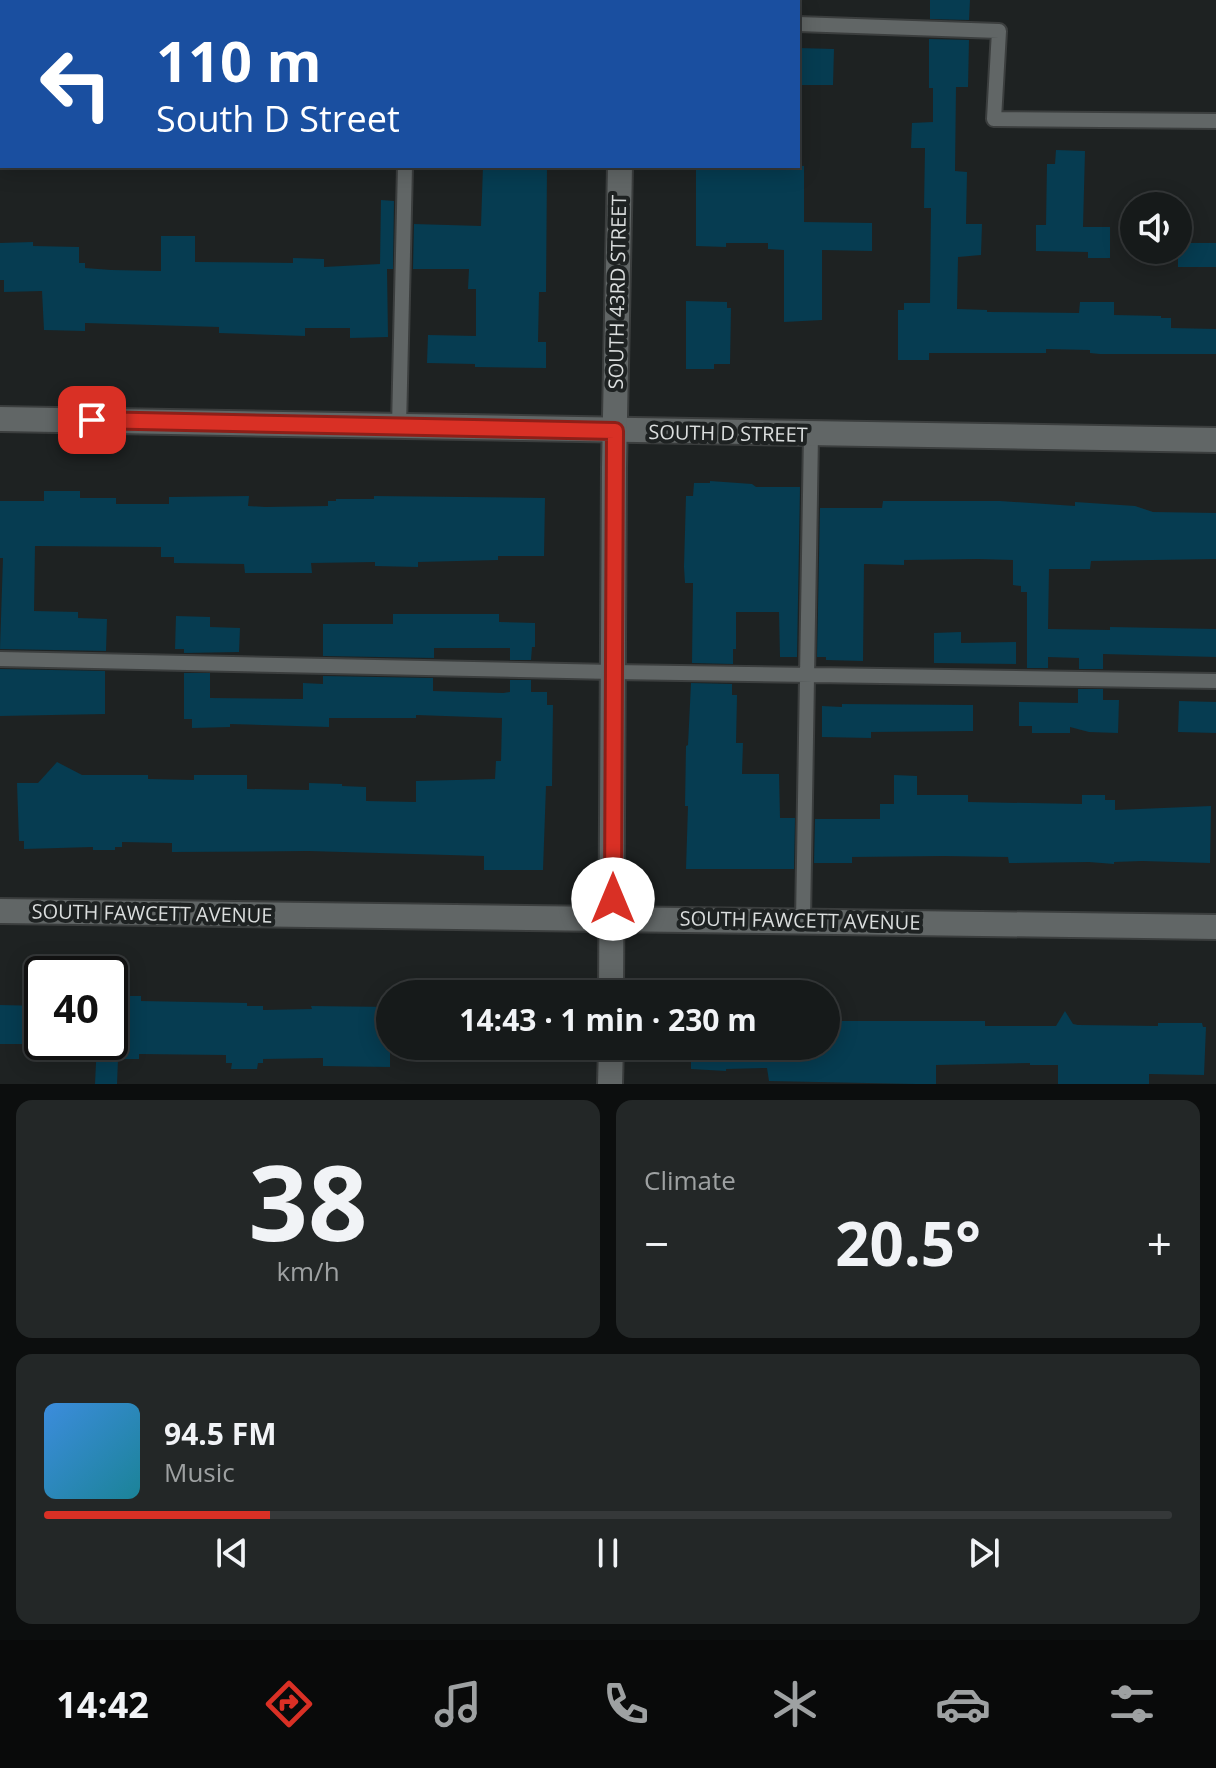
<!DOCTYPE html>
<meta charset="utf-8">
<style>
:root{--surface:#161a1a;--page:#232727;--text:#f1f3f6;--muted:#9ea1a2;--line:#353839;--accent:#d93025}
body{margin:0;font-family:"Open Sans",sans-serif;background:var(--page);color:var(--text);height:100vh;display:flex;flex-direction:column;font-size:30px;white-space:nowrap}
*{box-sizing:border-box;margin:0}
p{font-size:26px;color:var(--muted)}
.icon{flex:none;width:44px;height:44px;fill:none;stroke:currentColor;stroke-width:2;stroke-linecap:round;stroke-linejoin:round}
.map{position:relative;height:1084px;overflow:hidden}
.sheet{display:flex;flex-direction:column;gap:16px;padding:16px;background:#0c0e0e;flex:1}
.sheet>*{flex:none}
.guide{position:absolute;left:0px;top:0px;width:800px;height:168px;box-shadow:0 4px 20px #0003,0 0 0 2px var(--line);background:#1a4fa0;color:#fff;overflow:hidden}
.controls{position:absolute;left:1120px;top:192px;display:grid;gap:16px}
.controls a{display:grid;place-items:center;width:72px;height:72px;border-radius:50%;background:var(--surface);box-shadow:0 4px 20px #0003,0 0 0 2px var(--line);font-size:40px}
.speed{position:absolute;left:24px;top:956px;display:flex;gap:16px;font-size:40px;font-weight:700;text-align:center}
.speed>*{display:grid;place-content:center;width:104px;height:104px;border-radius:50%;background:var(--surface);box-shadow:0 4px 20px #0003,0 0 0 2px var(--line);line-height:1}
.speed .limit{border:4px solid #111;border-radius:12px;background:#fff;color:#111}
.pin{position:absolute;display:grid;place-items:center;width:68px;height:68px;color:#fff;margin:-34px;border-radius:16px;box-shadow:0 4px 12px #0006}
.me{position:absolute;width:88px;margin:-44px;rotate:0deg;stroke-linejoin:round;filter:drop-shadow(0 0 6px #0008)}
.turn{display:flex;align-items:center;gap:28px;height:168px;padding:0 24px;font-size:36px}
.turn .icon{width:104px;height:104px;stroke-width:2.5}
.turn b{display:block;font-size:56px;line-height:68px}
.big{font-size:60px;font-weight:700;line-height:1.1}
.sheet .tile{flex:1;display:flex;flex-direction:column;justify-content:center;gap:12px;min-width:0;padding:0 28px;border-radius:16px;background:var(--page)}
.sheet .dial{align-items:center;gap:0}
.dial b{font-size:104px;line-height:1}
.song{display:flex;align-items:center;gap:24px}
.cover{width:96px;height:96px;border-radius:12px;background:linear-gradient(135deg,hsl(210 70% 55%),hsl(190 70% 35%))}
.played{height:8px;border-radius:4px;background:linear-gradient(90deg,var(--accent) 20%,var(--line) 20%)}
.keys{display:flex;justify-content:space-around;direction:ltr}
.heat{display:flex;justify-content:space-between;align-items:center;font-size:44px;direction:ltr}
.sheet .tiles{flex:1;display:grid;gap:16px;grid-template-columns:1fr 1fr}
.tile:last-child{grid-column:span 2}
.trip{position:absolute;left:376px;top:980px;width:464px;height:80px;border-radius:40px;background:var(--surface);box-shadow:0 4px 20px #0003,0 0 0 2px var(--line);font-weight:700;line-height:80px;text-align:center}
.menu{display:flex;height:128px;justify-content:space-around;align-items:center;background:#090a0a;color:var(--muted)}
.menu .icon{width:56px;height:56px}
.menu .on{color:var(--accent)}
.menu b{font-size:36px;color:var(--text)}
.map>svg:first-child{display:block}
.building{fill:#063c51}
.lines{fill:none;stroke-linecap:round;stroke-linejoin:round}
.lane-casing{stroke:#3b3e3e;stroke-width:18}
.street-casing{stroke:#3b3e3e;stroke-width:28}
.secondary-casing{stroke:#3b3e3e;stroke-width:28}
.lane{stroke:#616666;stroke-width:14}
.street{stroke:#616666;stroke-width:24}
.secondary{stroke:#616666;stroke-width:24}
.route-casing{stroke:#8d1f18;stroke-width:20}
.route{stroke:#d93025;stroke-width:14}
.labels{text-anchor:middle;dominant-baseline:central;stroke-width:8;stroke-linejoin:round;paint-order:stroke}
.street-label{font-size:20px;fill:#dbdede;stroke:#1e2222}
</style>
<div class="map">
<svg width="1216" height="1084" viewBox="0 0 1216 1084">
<rect width="100%" height="100%" fill="#1e2222"/>
<path class="building" d="M930,0H970L969,20L930,19Z
M929,39L969,40L968,87H956L955,171L967,172L966,224H982L981,255L958,257L957,309L987,310V312L1079,313L1080,302H1114V315L1161,316V318H1171V328L1216,329V354H1100L1090,353V350L1046,349V353H929V360H898V310H904V303H930L931,208H924L925,148H911L912,123L933,122V88H929Z
M798,48L834,49L833,85H798Z
M1056,150L1085,151L1083,227H1110V258H1088V252L1036,251V225H1046L1047,164H1055Z
M483,166H547L546,292H539L538,342H546V368L475,367V364L427,363L428,335L476,336V289H468L469,269H413L414,224L481,226Z
M696,166H804V222L872,223V251L822,250V320L784,322V250L768,249V243H726V247L696,246Z
M381,200L394,201L393,269H387L388,337L350,338V328H305V336L219,333V327L85,323V331L44,330L42,291L4,292V280H0V243L33,242V246L79,247V263H85V268L111,270L161,271V236H195V262L293,263V258L324,259V267L380,264Z
M1178,243H1216V267H1178Z
M686,301L727,302V308H731L730,364H714V369H686Z
M710,481L752,484L756,487H800L797,657H780L779,612H736V649H733V664L692,663L693,583H685L684,567L686,496H693L694,483H710Z
M44,491H80V498H116V504H169V497L249,496L248,506L265,507L328,506V501H336V499H374V496L545,498L544,556H498V560L418,562V567L375,566V562L311,563L312,573H245L244,564L174,563V557H161V547L35,546L34,611L78,612V618L107,619L106,651L0,649L3,558H0V501H44Z
M883,501H1000L1075,506V502L1135,506L1153,512L1216,513V559L1091,561L1090,569H1049L1048,629L1110,630V627L1216,629V657L1103,654V669H1079V658L1048,657V668H1027V592H1021V586L1013,585V560L978,559L904,560V565L864,564L863,661L826,660V657H817L820,508H882Z
M393,614H499V622L535,623V647H532L531,660H510V648H434V658L323,656V624H393Z
M176,616L210,617V627L240,628L239,652L184,653V649H175Z
M961,632V643L1016,642V664L934,663V633Z
M0,669L105,671V714L0,716Z
M184,673H210V698L303,699V683L323,684V676L433,678V691L503,693L510,692V680H531V692H547V705H553L552,786H546L543,870H484V856L308,851L172,852V843L122,842V847H115V850H93V847L24,849V841H19L17,783H38L57,762L82,775H148V779L194,780V775H247V789L309,790V783L342,784V786L366,787V801L416,802V781L495,779L496,761H501L502,718L416,715V718H329V727L230,724V727L192,728V719H184Z
M691,683L732,684V695H737L736,743H743L742,774H779L780,818H795L794,869H686L688,806H685L686,746L688,745Z
M1078,689H1103V700H1119L1118,733L1089,732L1070,727V733H1032V726H1019V702L1078,703Z
M1179,701L1216,702V733L1178,732Z
M842,704L973,705V731L871,732V738L822,737V706L842,707Z
M894,775L917,776V795H968V802L1082,804V795H1105V800H1115V810L1211,806L1210,863L1142,861L1114,862V864L1089,862L1009,863L1008,857L943,856L852,857V863H814L815,819H880V804H894Z
M110,996H141V1001L247,1003V1006H263V1010L312,1009L311,1006L390,1007V1067L323,1066V1058L263,1059V1063H258L257,1069H231L232,1063H226V1055L139,1054V1059H118L117,1084H95L97,1042H110Z
M0,1005L42,1006V1044H0Z
M1065,1011L1073,1024L1078,1025L1158,1026V1023H1202L1203,1027H1206L1204,1075L1149,1074V1084H1058V1065H1030V1063L936,1065V1084H915L769,1081L767,1068L726,1069V1071L691,1069V1046H828V1021H985V1026H1056Z"/>
<g class="lines">
<defs>
<path id="lane" d="M330,0V2
M408,2V0
M798,24L999,31L994,119L1216,121
M0,111H2
M399,427L405,166
M0,659L613,672L1216,681
M803,921L811,434"/>
<path id="street" d="M0,419L1216,440
M0,911L1216,927"/>
<path id="secondary" d="M623,2V0
M611,994L614,467L620,166
M610,1084L611,1046"/>
</defs>
<use href="#lane" class="lane-casing"/>
<use href="#street" class="street-casing"/>
<use href="#secondary" class="secondary-casing"/>
<use href="#lane" class="lane"/>
<use href="#street" class="street"/>
<use href="#secondary" class="secondary"/>
</g>
<g class="lines">
<defs>
<path id="route" d="M92,420L615,431L613,899"/>
</defs>
<use href="#route" class="route-casing"/>
<use href="#route" class="route"/>
</g>
<g class="labels">
<g class="street-label">
<text transform="translate(617 292) rotate(-89)">SOUTH 43RD STREET</text>
<text transform="translate(728 433) rotate(1)">SOUTH D STREET</text>
<text transform="translate(152 913) rotate(1)">SOUTH FAWCETT AVENUE</text>
<text transform="translate(800 920) rotate(1)">SOUTH FAWCETT AVENUE</text>
</g>
</g>
</svg>
<div class="controls">
<a><svg class="icon" aria-label="sound" viewBox="0 0 24 24"><path d="M4 9h4l5-4v14l-5-4H4zM17 9q2 3 0 6"/></svg></a>
</div>
<div class="speed"><div class="limit">40</div></div>
<div class="pin" style="left:92px;top:420px;background:#d93025"><svg class="icon" aria-label="arrive" viewBox="0 0 24 24"><path d="M6 21V4h12l-3 4 3 4H6"/></svg></div>
<svg class="me" style="left:613px;top:899px" viewBox="-20 -20 40 40"><circle r="19" fill="#fff"/><path d="M0-13L10 11 0 6-10 11z" fill="#d93025"/></svg>
<div class="trip">14:43 · 1 min · 230 m</div>
<div class="guide">
<div class="turn"><svg class="icon" aria-label="left" viewBox="0 0 24 24"><path d="M17 20v-9H6M10 6l-5 5 5 5"/></svg><div><b>110 m</b>South D Street</div></div>
</div>
</div>
<section class="sheet">
<div class="tiles">
<div class="tile dial"><b>38</b><p>km/h</p></div>
<div class="tile"><p>Climate</p>
<div class="heat"><a>−</a><b class="big">20.5°</b><a>+</a></div>
</div>
<div class="tile">
<div class="song"><i class="cover"></i><div><b>94.5 FM</b><p>Music</p></div></div>
<div class="played"></div>
<div class="keys"><svg class="icon" aria-label="previous" viewBox="0 0 24 24"><path d="M18 5L8 12l10 7zM5 5v14"/></svg><svg class="icon" aria-label="pause" viewBox="0 0 24 24"><path d="M8 5v14M16 5v14"/></svg><svg class="icon" aria-label="next" viewBox="0 0 24 24"><path d="M6 5l10 7-10 7zM19 5v14"/></svg></div>
</div>
</div>
</section>
<nav class="menu">
<b>14:42</b>
<svg class="icon on" aria-label="directions" viewBox="0 0 24 24"><path d="M12 3l9 9-9 9-9-9zM9 14v-3h6M13 9l2 2-2 2"/></svg>
<svg class="icon" aria-label="music" viewBox="0 0 24 24"><path d="M9 18V5l10-2v13"/><circle cx="6" cy="18" r="3"/><circle cx="16" cy="16" r="3"/></svg>
<svg class="icon" aria-label="phone" viewBox="0 0 24 24"><path d="M5 4h4l2 5-3 2q2 4 5 5l2-3 5 2v4C11 20 4 13 5 4z"/></svg>
<svg class="icon" aria-label="climate" viewBox="0 0 24 24"><path d="M12 3v18M4 7l16 10M4 17L20 7"/></svg>
<svg class="icon" aria-label="car" viewBox="0 0 24 24"><path d="M5 17H2v-5l4-1 3-4h7l3 4 3 1v5h-3M9 17h6M6 11h13"/><circle cx="7" cy="17" r="2"/><circle cx="17" cy="17" r="2"/></svg>
<svg class="icon" aria-label="filters" viewBox="0 0 24 24"><path d="M4 7h16M4 17h16"/><circle cx="9" cy="7" r="2"/><circle cx="15" cy="17" r="2"/></svg>
</nav>
